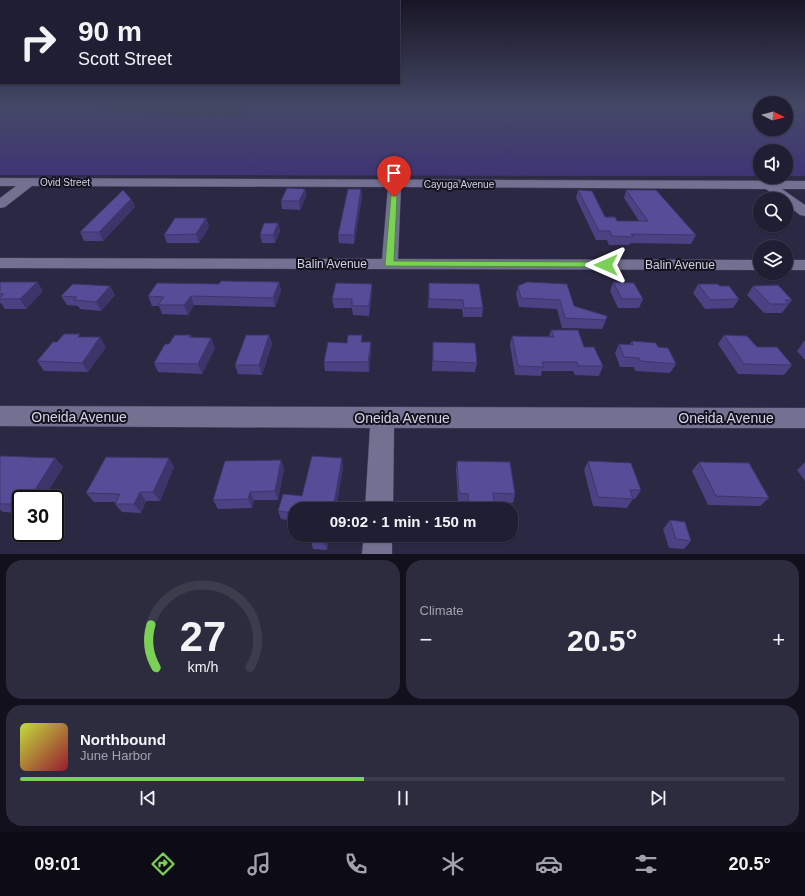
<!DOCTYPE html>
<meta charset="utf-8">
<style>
:root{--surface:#201e32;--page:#2d2b3e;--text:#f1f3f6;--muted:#a2a2ac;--line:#3d3c4d;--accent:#7ad156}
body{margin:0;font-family:Helvetica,sans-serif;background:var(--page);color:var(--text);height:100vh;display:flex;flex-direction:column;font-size:15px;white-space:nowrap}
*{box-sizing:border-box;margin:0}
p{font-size:13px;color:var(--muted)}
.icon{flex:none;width:22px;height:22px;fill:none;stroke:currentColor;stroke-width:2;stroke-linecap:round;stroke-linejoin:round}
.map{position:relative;height:554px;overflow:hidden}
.side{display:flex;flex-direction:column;gap:6px;padding:6px;background:#12101c;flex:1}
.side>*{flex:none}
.top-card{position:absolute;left:0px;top:0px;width:400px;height:84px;box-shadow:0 1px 3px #0004,0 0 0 1px var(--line);background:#201e32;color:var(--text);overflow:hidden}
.needle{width:26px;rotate:96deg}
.controls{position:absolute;left:753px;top:96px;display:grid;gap:8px}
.controls a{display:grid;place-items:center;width:40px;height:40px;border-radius:50%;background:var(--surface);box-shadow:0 1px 3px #0004,0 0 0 1px var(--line);font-size:20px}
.speed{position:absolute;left:12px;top:490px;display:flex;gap:8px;font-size:20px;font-weight:700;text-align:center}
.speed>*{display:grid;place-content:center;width:52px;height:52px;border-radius:50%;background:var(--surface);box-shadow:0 1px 3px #0004,0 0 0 1px var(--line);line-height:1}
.speed .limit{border:2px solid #111;border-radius:6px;background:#fff;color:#111}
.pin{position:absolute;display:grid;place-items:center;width:34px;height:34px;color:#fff;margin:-41px -17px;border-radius:50% 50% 50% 0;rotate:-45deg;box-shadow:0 0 4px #0007}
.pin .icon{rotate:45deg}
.me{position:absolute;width:44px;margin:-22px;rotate:270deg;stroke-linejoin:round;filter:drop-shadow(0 0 3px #0008)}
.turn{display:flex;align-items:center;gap:14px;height:84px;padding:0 12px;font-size:18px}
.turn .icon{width:52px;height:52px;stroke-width:2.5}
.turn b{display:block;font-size:28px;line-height:34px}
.big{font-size:30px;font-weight:800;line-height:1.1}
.side .tile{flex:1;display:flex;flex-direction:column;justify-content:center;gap:6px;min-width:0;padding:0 14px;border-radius:16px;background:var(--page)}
.side .dial{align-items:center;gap:0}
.dial svg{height:104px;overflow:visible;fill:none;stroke:var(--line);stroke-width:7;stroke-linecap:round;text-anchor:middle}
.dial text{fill:var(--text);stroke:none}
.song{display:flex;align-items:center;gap:12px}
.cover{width:48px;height:48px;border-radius:6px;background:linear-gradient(135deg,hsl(70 70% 55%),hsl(350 70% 35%))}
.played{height:4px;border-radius:2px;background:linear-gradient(90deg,var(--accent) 45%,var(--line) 45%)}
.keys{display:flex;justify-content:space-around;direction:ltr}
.heat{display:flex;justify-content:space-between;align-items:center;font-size:22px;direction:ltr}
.side .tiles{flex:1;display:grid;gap:6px;grid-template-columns:1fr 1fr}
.tile:last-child{grid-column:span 2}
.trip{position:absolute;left:288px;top:502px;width:230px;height:40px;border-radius:16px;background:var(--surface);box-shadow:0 1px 3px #0004,0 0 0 1px var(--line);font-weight:800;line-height:40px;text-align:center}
.tabs{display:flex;height:64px;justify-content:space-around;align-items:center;background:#0d0c14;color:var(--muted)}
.tabs .icon{width:28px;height:28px}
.tabs .active{color:var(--accent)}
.tabs b{font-size:18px;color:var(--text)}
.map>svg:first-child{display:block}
.green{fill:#3e3277}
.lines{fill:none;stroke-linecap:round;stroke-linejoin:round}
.street-casing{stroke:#46435a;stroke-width:1}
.street{fill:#737191;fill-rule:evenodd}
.wall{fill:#4b4183}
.shaded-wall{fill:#3d356a}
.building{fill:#574c98;stroke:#3d356a}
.route{fill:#7ad156;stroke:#4f8838}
.labels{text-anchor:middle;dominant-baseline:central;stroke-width:4;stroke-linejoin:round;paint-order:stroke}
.far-street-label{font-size:10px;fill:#d4d3e5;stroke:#14131f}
.street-label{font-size:12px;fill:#d4d3e5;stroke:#14131f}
.near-street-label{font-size:14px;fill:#d4d3e5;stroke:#14131f}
</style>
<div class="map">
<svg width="805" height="554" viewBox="0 0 805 554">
<rect width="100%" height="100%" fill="#2b2843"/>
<path class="green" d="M0,107H86L90,109C141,114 194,117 246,115L249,107H760V129H786V107H805V176H786V151H760V176L0,175Z"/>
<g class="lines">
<defs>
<path id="street" d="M0,178L805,181V189H782L805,205V216L800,215L786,204V199H779L766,189L401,187L398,259L760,260V270L0,268V258L382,259L388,187L32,186L5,207L0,208V198L16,186H0Z
M786,260H805V270H786Z
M0,406L805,408V428H394L393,509H365L370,428L0,426Z
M364,535H392V554H362Z"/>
</defs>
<use href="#street" class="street-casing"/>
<use href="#street" class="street"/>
</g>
<path class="wall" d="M173,107H207L205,108Z
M305,189L306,197L300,210L282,209L281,201Z
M361,189L362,197L354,244L339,243L338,235Z
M578,190L605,217L617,221H639L624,198L626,190L696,235L691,244L630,243L629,245H609L607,240H596L576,198Z
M131,199L135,207L103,241H84L80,232Z
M206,218L209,227L199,243H167L164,235Z
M278,223L280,231L275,243H262L260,235Z
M0,282H37L43,291L26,309H5L1,303H0Z
M279,282L281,291L275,307L194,305L188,315L162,314L159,306H152L148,296L219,284Z
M527,282L574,306L606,320L602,329L562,328L557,309L519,307L516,295L518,286Z
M613,282L643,299L639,308H618L610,291Z
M429,283L483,308L482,317H463L462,309L428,308Z
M372,284V293L369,316L353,315L352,308H334L332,299Z
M698,284L720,286L739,299L733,308L705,309L693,293Z
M110,286L115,295L101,311L80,309L78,306L67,305L61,296Z
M753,286L792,300L782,313H764L747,295Z
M551,330L584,347L603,366L599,376L575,375L573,371H542L541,376L515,375L510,345L512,336L549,337Z
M191,335L192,338H211L215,348L202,374L158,372L154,363L169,344Z
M269,335L272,344L262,375L238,374L235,365Z
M362,335V342H371V351L369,372L325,371L324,362L347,343Z
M724,335L757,347L792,365L784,375L738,374L718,344Z
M82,337L106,347L88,372L44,371L37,361L57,342Z
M632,341L658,347L676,364L670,373L635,371L634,367H620L615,353L619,344H630Z
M804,341H805V360L797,351Z
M433,342L477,363L475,372L432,371Z
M0,456L55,458L63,467L43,499H21V513L3,512L0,510Z
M169,458L174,467L160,501H146L141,513L122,512L115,504L116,502H94L86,493Z
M281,460L284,469L278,500H254L252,508L218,509L213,500Z
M457,461L515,494L513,503L494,502L495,509H467L466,502H458L456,470Z
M588,461L641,490L635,499H633L627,508L593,506L584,470Z
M699,462L769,498L760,506L708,505L692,471Z
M805,462V481L797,470Z
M343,467L336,509H295V521L281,519L278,511L302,496Z
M670,520L691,541L684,549L669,548L663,529Z
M329,535L327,550L313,549L311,541Z"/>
<path class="shaded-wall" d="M305,189L306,197L300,210L299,201Z
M361,189L362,197L354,244V235Z
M131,199L135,207L103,241L99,232Z
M206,218L209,227L199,243L196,234Z
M278,223L280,231L275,243L273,235Z
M37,282L43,291L26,309L20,299Z
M279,282L281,291L275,307L273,298Z
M372,284V293L369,316V306Z
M110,286L115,295L101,311L96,302Z
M191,296L194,305L188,315L184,305Z
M269,335L272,344L262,375L259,365Z
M100,337L106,347L88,372L82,363Z
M211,338L215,348L202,374L198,364Z
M371,342V351L369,372L368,362Z
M55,458L63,467L43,499H39L33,493Z
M169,458L174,467L160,501L153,492Z
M342,458L343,467L336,509H333Z
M281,460L284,469L278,500L275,491Z
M19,492L27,499H21V512L11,504Z
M140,492L146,501L141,513L134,504Z
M250,492L254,500L252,508L248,499Z
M326,535H329L327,550L324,542Z"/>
<path class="building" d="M287,188L305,189L299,201H281Z
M348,189H361L354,235H338Z
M123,190L131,199L99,232H80Z
M578,190L592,191L605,217H615L617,221H648L626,190H656L696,235L631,234L633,237L612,236L610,231H599Z
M175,218H206L196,234L164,235Z
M264,223H278L273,235H260Z
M221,281L279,282L273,298L191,296L184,305H158L164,297L148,296L157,283L219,284Z
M0,282H37L20,299H0V298L4,294H0Z
M527,282L567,284L574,306L607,316L606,320L565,318L560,300L521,298L518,286Z
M613,282L634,283L643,299H622Z
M336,283L372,284L369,306H352V299H332Z
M429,283L479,284L483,308H464L463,300L429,299Z
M73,284L110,286L96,302L74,300L77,297L61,296Z
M698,284H717L720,286H729L739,299L710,300Z
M778,285L792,300H785L788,304H770L753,286Z
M551,330H578L584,347H594L603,366H578L577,362H542L544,367L518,366L512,336L554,337Z
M64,334H80L78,337H100L82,363L37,361L53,342H57Z
M175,335H191L189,337L211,338L198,364L154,363L165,344H169Z
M246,335H269L259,365H235Z
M348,335H362L361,342H371L368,362H324L328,342L347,343Z
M724,335L747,336L757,347H777L792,365L744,364Z
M632,341L656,343L658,347L668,348L676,364L640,361L639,358L624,357L619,344L633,345Z
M433,342L475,343L477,363L433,361Z
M0,456L55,458L33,493L19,492L11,504H0Z
M312,456L342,458L333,509H295V513L278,511L283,494L302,496Z
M106,457L169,458L153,492H140L134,504H115L120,494L86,493Z
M281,460L275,491L250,492L248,499L213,500L225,461Z
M457,461L510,462L515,494L493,493L495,509H469L468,494L459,493Z
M588,461L631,463L641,490H630L633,499L598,497Z
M699,462L749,463L769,498L716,496Z
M670,520L685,522L691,541L676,539Z
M312,535H326L324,542L311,541Z"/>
<linearGradient id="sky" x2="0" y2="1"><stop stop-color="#181625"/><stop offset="0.58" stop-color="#444866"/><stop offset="1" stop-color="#444866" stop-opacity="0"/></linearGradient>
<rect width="805" height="184" fill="url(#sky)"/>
<path class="route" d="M391,195H396L397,197L394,261L606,262L610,265L606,267L386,266L385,264Z"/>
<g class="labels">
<g class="far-street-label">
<text x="65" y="182">Ovid Street</text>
<text x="459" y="184">Cayuga Avenue</text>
</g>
<g class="street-label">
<text x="332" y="264">Balin Avenue</text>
<text x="680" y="265">Balin Avenue</text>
</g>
<g class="near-street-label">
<text x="79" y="417">Oneida Avenue</text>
<text x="402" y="418">Oneida Avenue</text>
<text x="726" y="418">Oneida Avenue</text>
</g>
</g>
</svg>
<div class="controls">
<a><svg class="needle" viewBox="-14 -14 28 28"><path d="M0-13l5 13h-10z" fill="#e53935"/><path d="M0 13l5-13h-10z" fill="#a2a2ac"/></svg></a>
<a><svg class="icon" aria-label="sound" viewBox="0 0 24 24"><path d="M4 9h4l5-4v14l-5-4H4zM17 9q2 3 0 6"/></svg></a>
<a><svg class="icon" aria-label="search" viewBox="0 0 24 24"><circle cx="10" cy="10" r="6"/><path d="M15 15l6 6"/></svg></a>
<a><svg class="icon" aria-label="layers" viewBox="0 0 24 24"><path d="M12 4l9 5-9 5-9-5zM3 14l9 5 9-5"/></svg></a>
</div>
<div class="speed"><div class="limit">30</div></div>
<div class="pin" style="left:394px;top:197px;background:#d93025"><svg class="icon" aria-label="arrive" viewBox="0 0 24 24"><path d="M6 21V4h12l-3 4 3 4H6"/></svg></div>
<svg class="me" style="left:606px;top:265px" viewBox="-20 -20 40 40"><path d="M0-17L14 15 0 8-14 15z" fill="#7ad156" stroke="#fff" stroke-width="4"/></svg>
<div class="trip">09:02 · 1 min · 150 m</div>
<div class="top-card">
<div class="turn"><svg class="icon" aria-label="right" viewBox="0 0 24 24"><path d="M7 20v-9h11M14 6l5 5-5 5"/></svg><div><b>90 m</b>Scott Street</div></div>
</div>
</div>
<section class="side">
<div class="tiles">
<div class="tile dial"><svg viewBox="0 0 100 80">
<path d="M14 69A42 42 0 1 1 86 69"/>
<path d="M14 69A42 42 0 0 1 10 36" stroke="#7ad156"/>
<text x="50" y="56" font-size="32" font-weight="700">27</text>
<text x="50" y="72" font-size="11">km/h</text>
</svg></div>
<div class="tile"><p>Climate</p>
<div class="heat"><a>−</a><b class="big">20.5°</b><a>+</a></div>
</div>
<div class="tile">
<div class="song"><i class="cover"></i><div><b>Northbound</b><p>June Harbor</p></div></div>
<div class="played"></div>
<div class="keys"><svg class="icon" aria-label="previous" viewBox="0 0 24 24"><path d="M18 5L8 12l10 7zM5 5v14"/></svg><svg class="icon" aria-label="pause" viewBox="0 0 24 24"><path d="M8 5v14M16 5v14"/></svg><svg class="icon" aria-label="next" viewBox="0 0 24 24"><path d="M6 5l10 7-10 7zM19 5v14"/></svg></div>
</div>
</div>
</section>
<nav class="tabs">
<b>09:01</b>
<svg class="icon active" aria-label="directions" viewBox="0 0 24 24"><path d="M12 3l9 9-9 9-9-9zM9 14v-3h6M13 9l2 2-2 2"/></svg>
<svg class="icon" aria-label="music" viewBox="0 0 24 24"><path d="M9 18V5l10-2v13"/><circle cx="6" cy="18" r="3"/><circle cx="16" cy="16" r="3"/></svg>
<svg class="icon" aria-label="phone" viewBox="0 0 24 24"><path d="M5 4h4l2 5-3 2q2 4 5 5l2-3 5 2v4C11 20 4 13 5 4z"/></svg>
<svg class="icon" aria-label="climate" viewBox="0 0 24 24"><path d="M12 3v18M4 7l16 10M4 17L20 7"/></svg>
<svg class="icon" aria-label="car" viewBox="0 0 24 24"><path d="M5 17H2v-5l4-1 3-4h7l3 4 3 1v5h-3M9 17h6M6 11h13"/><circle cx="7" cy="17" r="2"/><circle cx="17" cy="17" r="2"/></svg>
<svg class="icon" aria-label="filters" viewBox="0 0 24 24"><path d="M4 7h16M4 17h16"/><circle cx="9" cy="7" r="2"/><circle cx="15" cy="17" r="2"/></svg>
<b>20.5°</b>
</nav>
